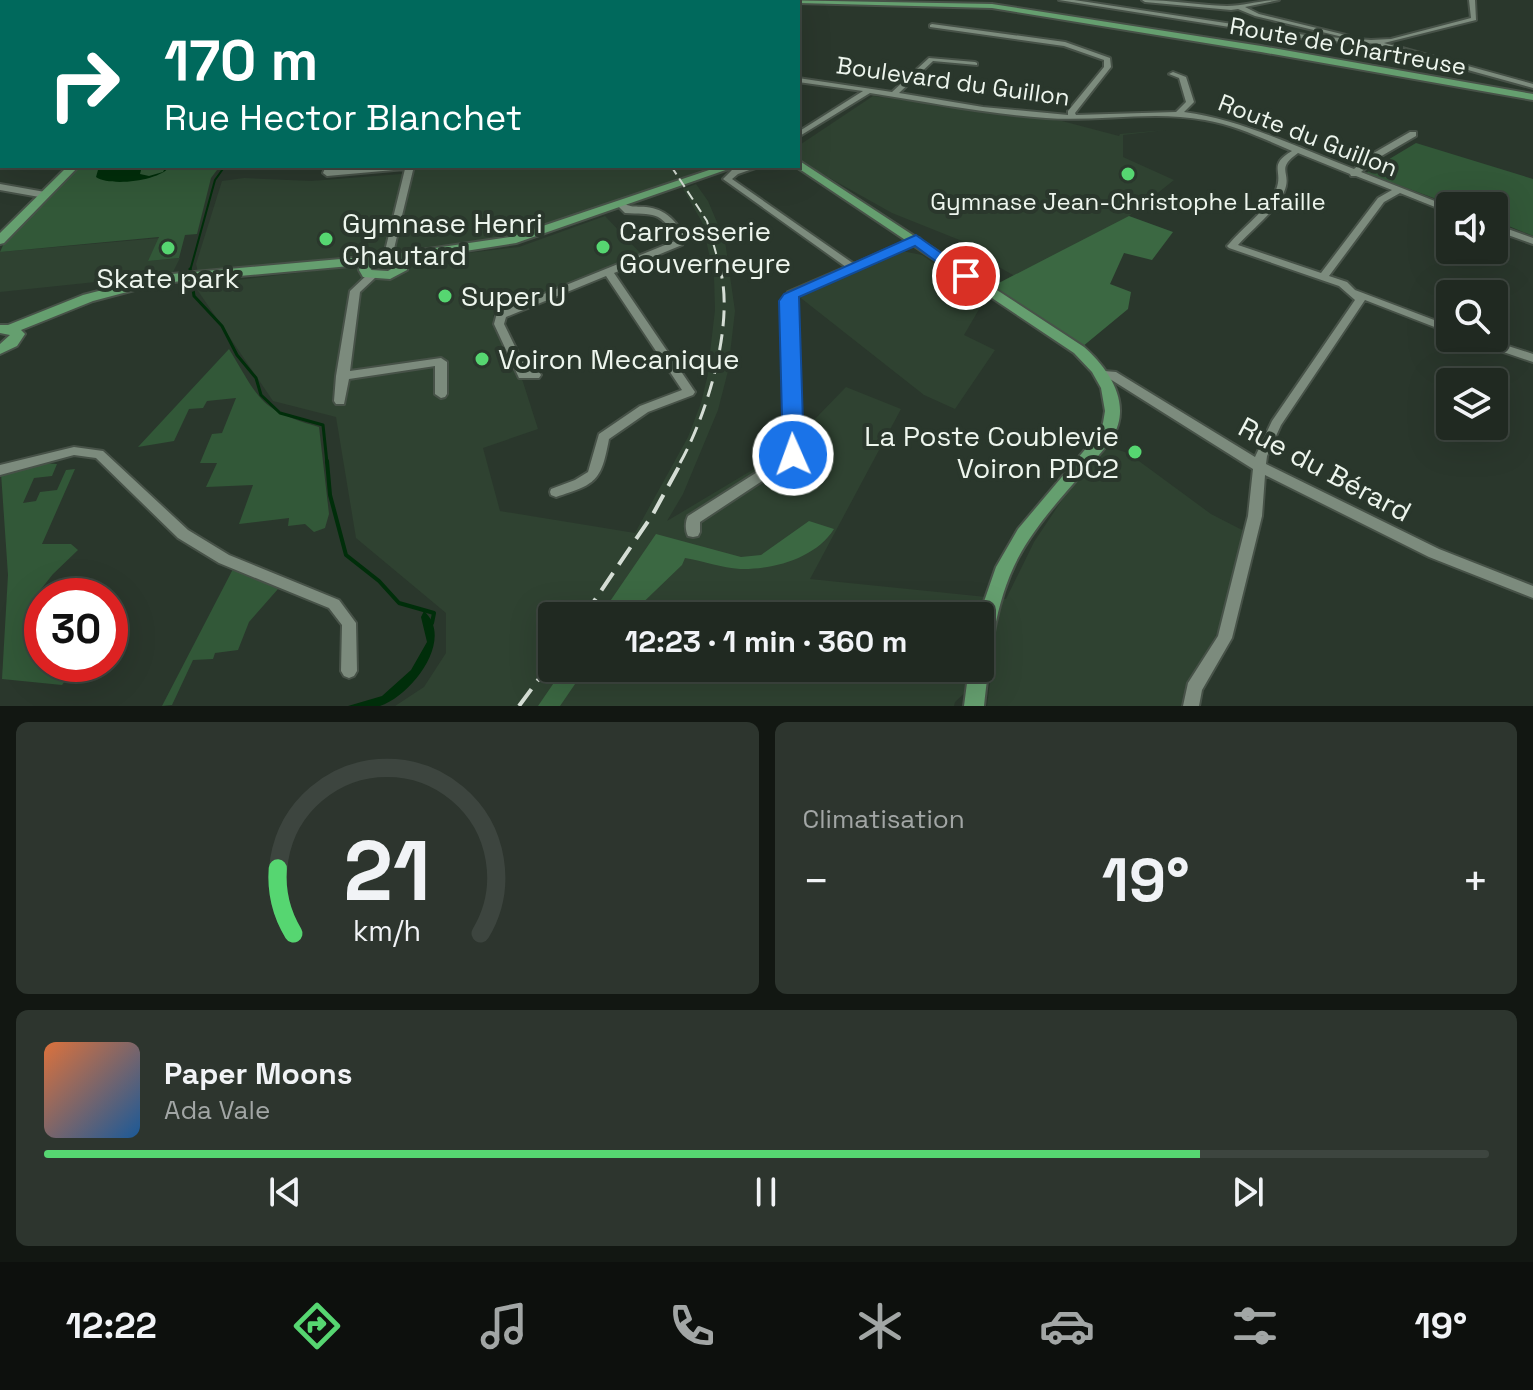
<!DOCTYPE html>
<html lang="fr">
<meta charset="utf-8">
<style>
:root{--surface:#202921;--page:#2d352e;--text:#f1f3f6;--muted:#a2a6a5;--line:#3d453f;--accent:#56d671}
body{margin:0;font-family:"Space Grotesk",sans-serif;background:var(--page);color:var(--text);height:100vh;display:flex;flex-direction:column;font-size:30px;white-space:nowrap}
*{box-sizing:border-box;margin:0}
p{font-size:26px;color:var(--muted)}
.icon{flex:none;width:44px;height:44px;fill:none;stroke:currentColor;stroke-width:2;stroke-linecap:round;stroke-linejoin:round}
.map{position:relative;height:706px;overflow:hidden}
.side{display:flex;flex-direction:column;gap:16px;padding:16px;background:#121712;flex:1}
.side>*{flex:none}
.guide{position:absolute;left:0px;top:0px;width:800px;height:168px;box-shadow:0 8px 32px #0002,0 0 0 2px var(--line);background:#00695c;color:#fff;overflow:hidden}
.tools{position:absolute;left:1436px;top:192px;display:grid;gap:16px}
.tools a{display:grid;place-items:center;width:72px;height:72px;border-radius:8px;background:var(--surface);box-shadow:0 8px 32px #0002,0 0 0 2px var(--line);font-size:40px}
.speed{position:absolute;left:24px;top:578px;display:flex;gap:16px;font-size:40px;font-weight:700;text-align:center}
.speed>*{display:grid;place-content:center;width:104px;height:104px;border-radius:50%;background:var(--surface);box-shadow:0 8px 32px #0002,0 0 0 2px var(--line);line-height:1}
.speed .limit{border:12px solid #d22;background:#fff;color:#111}
.pin{position:absolute;display:grid;place-items:center;width:68px;height:68px;color:#fff;margin:-34px;border:4px solid #fff;border-radius:50%;box-shadow:0 2px 8px #0007}
.me{position:absolute;width:88px;margin:-44px;rotate:358deg;stroke-linejoin:round;filter:drop-shadow(0 0 6px #0008)}
.turn{display:flex;align-items:center;gap:28px;height:168px;padding:0 32px;font-size:36px}
.turn .icon{width:104px;height:104px;stroke-width:2.5}
.turn b{display:block;font-size:56px;line-height:68px}
.big{font-size:60px;font-weight:600;line-height:1.1}
.side .tile{flex:1;display:flex;flex-direction:column;justify-content:center;gap:12px;min-width:0;padding:0 28px;border-radius:12px;background:var(--page)}
.side .dial{align-items:center;gap:0}
.dial svg{height:208px;overflow:visible;fill:none;stroke:var(--line);stroke-width:7;stroke-linecap:round;text-anchor:middle}
.dial text{fill:var(--text);stroke:none}
.song{display:flex;align-items:center;gap:24px}
.cover{width:96px;height:96px;border-radius:12px;background:linear-gradient(135deg,hsl(20 70% 55%),hsl(210 70% 35%))}
.played{height:8px;border-radius:4px;background:linear-gradient(90deg,var(--accent) 80%,var(--line) 80%)}
.keys{display:flex;justify-content:space-around;direction:ltr}
.heat{display:flex;justify-content:space-between;align-items:center;font-size:44px;direction:ltr}
.side .tiles{flex:1;display:grid;gap:16px;grid-template-columns:1fr 1fr}
.tile:last-child{grid-column:span 2}
.trip{position:absolute;left:538px;top:602px;width:456px;height:80px;border-radius:8px;background:var(--surface);box-shadow:0 8px 32px #0002,0 0 0 2px var(--line);font-weight:600;line-height:80px;text-align:center}
.dock{display:flex;height:128px;justify-content:space-around;align-items:center;background:#0d100d;color:var(--muted)}
.dock .icon{width:56px;height:56px}
.dock .selected{color:var(--accent)}
.dock b{font-size:36px;color:var(--text)}
.map>svg:first-child{display:block}
.built{fill:#2f4231;fill-rule:evenodd}
.green{fill:#325838}
.forest{fill:#3b6842}
.water{fill:#002e0a}
.lines{fill:none;stroke-linecap:round;stroke-linejoin:round}
.stream-far2{stroke:#002e0a;stroke-width:2}
.stream-far1{stroke:#002e0a;stroke-width:3}
.stream{stroke:#002e0a;stroke-width:4}
.minor-casing{stroke:#475248;stroke-width:4}
.major-casing{stroke:#475248;stroke-width:4}
.minor{fill:#7c8b7d;fill-rule:evenodd}
.major{fill:#659f6f;fill-rule:evenodd}
.rail-far2{stroke:#d5ded5;stroke-width:2;stroke-dasharray:10 5;stroke-linecap:butt}
.rail-far1{stroke:#d5ded5;stroke-width:3;stroke-dasharray:16 8;stroke-linecap:butt}
.rail{stroke:#d5ded5;stroke-width:4;stroke-dasharray:21 10;stroke-linecap:butt}
.route{fill:#1a73e8;stroke:#114b97;stroke-width:2}
.poi-dot{fill:#56d671;stroke:#2a372c;stroke-width:3}
.labels{text-anchor:middle;dominant-baseline:central;stroke-width:8;stroke-linejoin:round;paint-order:stroke}
.far-street-label{font-size:24px;fill:#edf5ed;stroke:#2a372c}
.far-poi-label{font-size:24px;fill:#edf5ed;stroke:#2a372c}
.poi-label{font-size:28px;fill:#edf5ed;stroke:#2a372c;text-anchor:start}
.street-label{font-size:28px;fill:#edf5ed;stroke:#2a372c}
</style>
<div class="map">
<svg width="1533" height="706" viewBox="0 0 1533 706">
<rect width="100%" height="100%" fill="#2a372c"/>
<path class="built" d="M873,96L1062,121L1119,136L1120,134L1166,130L1123,135V157L1174,180L1129,216L1128,224L1027,279L1013,275L974,253L982,249L892,213L801,162L798,146Z
M416,166H713L588,212L500,239L198,273L196,264L201,248L222,181L244,178L311,181L414,173Z
M696,184L708,201L725,241L735,311L728,371L718,410L683,494L667,521L784,451L846,387L901,409L810,579L1006,599L1034,542L1080,473L1109,447L1128,453L1211,514L1244,531L1230,603L1215,637L1189,682L1182,706H987L992,667L955,702L954,706H395L424,687L446,653V613L356,538L336,417L273,401L194,285L519,247L605,216L644,257L493,315L523,382L538,429L483,448L500,511L635,533L688,437L701,403L707,378L715,310L714,276L702,222L683,189ZM552,616H980V668H552Z
M160,238L148,261L180,258L172,274L0,292V252Z
M902,251L922,255L985,299L964,335L995,350L955,409L924,395L797,295Z"/>
<path class="green" d="M1416,143L1533,179V236L1494,220V206H1455L1366,173Z
M80,166H220L211,178L197,234L185,235L179,258L148,261L159,237L0,252L5,241Z
M229,349C260,400 259,410 319,427L329,514L325,528L314,532L305,524L288,526L289,518L239,524L253,485L206,487L217,463H200L212,434L222,433L236,398L207,401L203,408L189,409L174,441L138,447Z
M40,463L57,464L52,476L34,478L23,503L36,501L40,492L57,490L66,470L75,469L42,544H71L78,550L53,574L30,603L31,611H42V664H78L62,685L2,679L8,575L1,473Z
M233,569L278,589L249,622L238,650L215,653L213,659L193,660L172,705L162,706Z"/>
<path class="forest" d="M1129,216L1173,232L1152,260L1124,253L1110,284L1131,292L1128,309L1082,347L991,287Z
M809,521L834,529C816,558 773,570 740,569C722,568 703,561 685,558L682,565L629,616H600L656,534L741,557L761,555Z
M564,668H586L560,706H538Z"/>
<path class="water" d="M106,166H142L140,174L149,176L163,172L165,168L160,166H170C161,181 110,187 96,177L98,170Z
M424,611C455,639 412,695 380,706C371,706 358,706 348,706L382,696L411,670L427,642L421,617Z"/>
<g class="lines">
<path class="stream-far2" d="M190,271L215,180L225,166"/>
<path class="stream-far1" d="M190,269L194,296L222,326L237,355L256,378L261,395L280,413L323,425L327,463"/>
<path class="stream" d="M327,461L330,495L346,555L379,581L399,603L434,613L432,623"/>
<defs>
<path id="minor" d="M11,0H17L16,2H10Z
M49,0H55L54,2H48Z
M92,0H98V2H92Z
M136,0H143L141,2H134Z
M324,0H330L332,2H326Z
M355,0H361L359,2H353Z
M412,0H418L417,2H411Z
M468,0H474L473,2H467Z
M540,0H547L549,2H542Z
M592,0H600L597,2H589Z
M1059,0H1074L1312,36L1371,40L1391,39L1471,18L1469,0H1475L1476,20L1384,43L1533,84V88L1381,46V44L1312,40Z
M1142,0C1171,0 1199,5 1227,6C1244,6 1262,0 1279,0L1245,7L1259,14L1350,36L1347,38L1255,16L1238,9L1231,10L1145,2Z
M2,2V6L0,7V3Z
M2,15V21L0,22V16Z
M932,24L1065,42L1110,58L1111,67L1075,113L1076,115L1176,112L1186,102L1179,78L1169,74L1173,72L1186,77L1194,102L1184,112C1243,120 1299,148 1354,169L1372,154L1410,132H1416V136L1378,158L1361,172L1450,207V213L1400,193L1384,202L1329,276L1347,282L1355,290L1450,326V333L1365,300L1281,425L1267,456L1266,464L1439,549L1533,586V598L1429,557L1265,475L1262,516L1232,638L1202,690L1199,706H1183L1188,683L1218,636L1248,516L1253,469L1110,379L1100,378L1098,375L1104,371L1116,372L1255,457L1272,421L1355,300L1339,286L1229,248L1227,246L1229,244C1242,228 1269,208 1276,190C1284,170 1267,166 1292,151C1264,139 1235,125 1205,120C1152,110 1098,122 1046,118C987,114 928,102 870,93L798,137V132L863,91L798,82V78L892,92L929,58L975,62L977,63V65L933,61L899,93L983,107L1068,115V111L1104,67V60L1064,46L930,27V25ZM1298,153L1350,174L1351,176H1356L1392,190L1378,198L1321,273L1238,245C1253,228 1275,212 1284,192C1293,172 1274,170 1298,153Z
M0,31H2V35H0Z
M0,106H2V111H0Z
M326,166H334L333,170L379,166H414L392,257H386L384,255L405,169L327,176L323,173Z
M747,166H761L738,174L732,179L854,264L913,238H919L921,240L796,296L793,301L799,455L797,458L700,522V532L698,536L693,537L688,536C685,530 685,522 688,516L787,453L783,301L788,292L846,267L723,179L732,170Z
M0,184L45,192L49,195L45,198L0,190Z
M621,202C632,208 633,206 646,207C666,209 676,221 686,238L682,245L614,273L695,392L693,395L648,412L609,439C601,482 596,484 556,497L551,495L550,492L551,489L575,480L588,472L599,434L640,406L682,390L606,276L506,317L504,324L527,371L539,372L541,375L539,378H519L494,324L497,313L675,241L676,238C660,210 653,215 625,213L617,205Z
M1494,224L1533,238V244L1494,230Z
M372,273L377,276L360,292L350,371L441,358L447,362V394L445,397L441,398L435,394V366L349,379L344,404H336L334,401L336,376L350,291L368,274Z
M1467,338H1483L1533,354V362L1468,340Z
M74,447L103,451L188,530L229,555L339,600L356,623L357,671L354,676L349,678L344,676L341,671L342,625L329,608L219,563L178,538L96,458L74,455L0,475V465Z"/>
<path id="major" d="M776,0L992,4L1261,46L1533,94V100L1261,52L992,8L798,3Z
M798,160L1084,347C1109,369 1133,404 1112,438C1104,451 1091,463 1081,475C1058,501 1034,528 1018,558C994,604 990,656 984,706H964L969,668H980L979,616L996,567L1018,529L1099,433L1103,423L1105,411L1101,388L1092,372L1074,353L795,166H798Z
M68,166H79L4,243L0,244V233Z
M721,166H737L516,243L408,260L407,270L390,279L363,277L359,270L361,265L161,283L93,301L21,330L25,334L17,346L0,354V344L10,335L0,333V325H8L83,295L161,275L374,256L389,251L401,253L510,237ZM390,259L395,260L396,266L388,271L371,270L373,265Z"/>
</defs>
<use href="#minor" class="minor-casing"/>
<use href="#major" class="major-casing"/>
<use href="#minor" class="minor"/>
<use href="#major" class="major"/>
<path class="rail-far2" d="M671,166L707,221L721,271"/>
<path class="rail-far1" d="M680,463C707,415 735,323 720,269"/>
<path class="rail" d="M584,616L653,514L682,461
M519,706L552,661"/>
</g>
<path class="route" d="M916,235L974,276L966,281L960,279L915,246L799,297L804,455L801,460H786L783,455L779,301L784,294Z"/>
<g class="poi-dot">
<circle cx="1128" cy="174" r="8"/>
<circle cx="326" cy="239" r="8"/>
<circle cx="603" cy="247" r="8"/>
<circle cx="168" cy="248" r="8"/>
<circle cx="445" cy="296" r="8"/>
<circle cx="482" cy="359" r="8"/>
<circle cx="1135" cy="452" r="8"/>
</g>
<g class="labels">
<g class="far-street-label">
<text transform="translate(1348 46) rotate(10)">Route de Chartreuse</text>
<text transform="translate(953 81) rotate(8)">Boulevard du Guillon</text>
<text transform="translate(1308 135) rotate(21)">Route du Guillon</text>
</g>
<g class="far-poi-label">
<text x="1128" y="201">Gymnase Jean-Christophe Lafaille</text>
</g>
<g class="poi-label">
<text x="342" y="223">Gymnase Henri<tspan x="342" dy="32">Chautard</tspan></text>
<text x="619" y="231">Carrosserie<tspan x="619" dy="32">Gouverneyre</tspan></text>
<text x="168" y="278" text-anchor="middle">Skate park</text>
<text x="461" y="296">Super U</text>
<text x="498" y="359">Voiron Mecanique</text>
<text x="1119" y="436" text-anchor="end">La Poste Coublevie<tspan x="1119" dy="32">Voiron PDC2</tspan></text>
</g>
<g class="street-label">
<text transform="translate(1325 469) rotate(28)">Rue du Bérard</text>
</g>
</g>
</svg>
<div class="tools">
<a><svg class="icon" aria-label="sound" viewBox="0 0 24 24"><path d="M4 9h4l5-4v14l-5-4H4zM17 9q2 3 0 6"/></svg></a>
<a><svg class="icon" aria-label="search" viewBox="0 0 24 24"><circle cx="10" cy="10" r="6"/><path d="M15 15l6 6"/></svg></a>
<a><svg class="icon" aria-label="layers" viewBox="0 0 24 24"><path d="M12 4l9 5-9 5-9-5zM3 14l9 5 9-5"/></svg></a>
</div>
<div class="speed"><div class="limit">30</div></div>
<div class="pin" style="left:966px;top:276px;background:#d93025"><svg class="icon" aria-label="arrive" viewBox="0 0 24 24"><path d="M6 21V4h12l-3 4 3 4H6"/></svg></div>
<svg class="me" style="left:793px;top:455px" viewBox="-20 -20 40 40"><circle r="17" fill="#1a73e8" stroke="#fff" stroke-width="3"/><path d="M0-11L8 9 0 5-8 9z" fill="#fff"/></svg>
<div class="trip">12:23 · 1 min · 360 m</div>
<div class="guide">
<div class="turn"><svg class="icon" aria-label="right" viewBox="0 0 24 24"><path d="M7 20v-9h11M14 6l5 5-5 5"/></svg><div><b>170 m</b>Rue Hector Blanchet</div></div>
</div>
</div>
<section class="side">
<div class="tiles">
<div class="tile dial"><svg viewBox="0 0 100 80">
<path d="M14 69A42 42 0 1 1 86 69"/>
<path d="M14 69A42 42 0 0 1 8 44" stroke="#56d671"/>
<text x="50" y="56" font-size="32" font-weight="700">21</text>
<text x="50" y="72" font-size="11">km/h</text>
</svg></div>
<div class="tile"><p>Climatisation</p>
<div class="heat"><a>−</a><b class="big">19°</b><a>+</a></div>
</div>
<div class="tile">
<div class="song"><i class="cover"></i><div><b>Paper Moons</b><p>Ada Vale</p></div></div>
<div class="played"></div>
<div class="keys"><svg class="icon" aria-label="previous" viewBox="0 0 24 24"><path d="M18 5L8 12l10 7zM5 5v14"/></svg><svg class="icon" aria-label="pause" viewBox="0 0 24 24"><path d="M8 5v14M16 5v14"/></svg><svg class="icon" aria-label="next" viewBox="0 0 24 24"><path d="M6 5l10 7-10 7zM19 5v14"/></svg></div>
</div>
</div>
</section>
<nav class="dock">
<b>12:22</b>
<svg class="icon selected" aria-label="directions" viewBox="0 0 24 24"><path d="M12 3l9 9-9 9-9-9zM9 14v-3h6M13 9l2 2-2 2"/></svg>
<svg class="icon" aria-label="music" viewBox="0 0 24 24"><path d="M9 18V5l10-2v13"/><circle cx="6" cy="18" r="3"/><circle cx="16" cy="16" r="3"/></svg>
<svg class="icon" aria-label="phone" viewBox="0 0 24 24"><path d="M5 4h4l2 5-3 2q2 4 5 5l2-3 5 2v4C11 20 4 13 5 4z"/></svg>
<svg class="icon" aria-label="climate" viewBox="0 0 24 24"><path d="M12 3v18M4 7l16 10M4 17L20 7"/></svg>
<svg class="icon" aria-label="car" viewBox="0 0 24 24"><path d="M5 17H2v-5l4-1 3-4h7l3 4 3 1v5h-3M9 17h6M6 11h13"/><circle cx="7" cy="17" r="2"/><circle cx="17" cy="17" r="2"/></svg>
<svg class="icon" aria-label="filters" viewBox="0 0 24 24"><path d="M4 7h16M4 17h16"/><circle cx="9" cy="7" r="2"/><circle cx="15" cy="17" r="2"/></svg>
<b>19°</b>
</nav>
